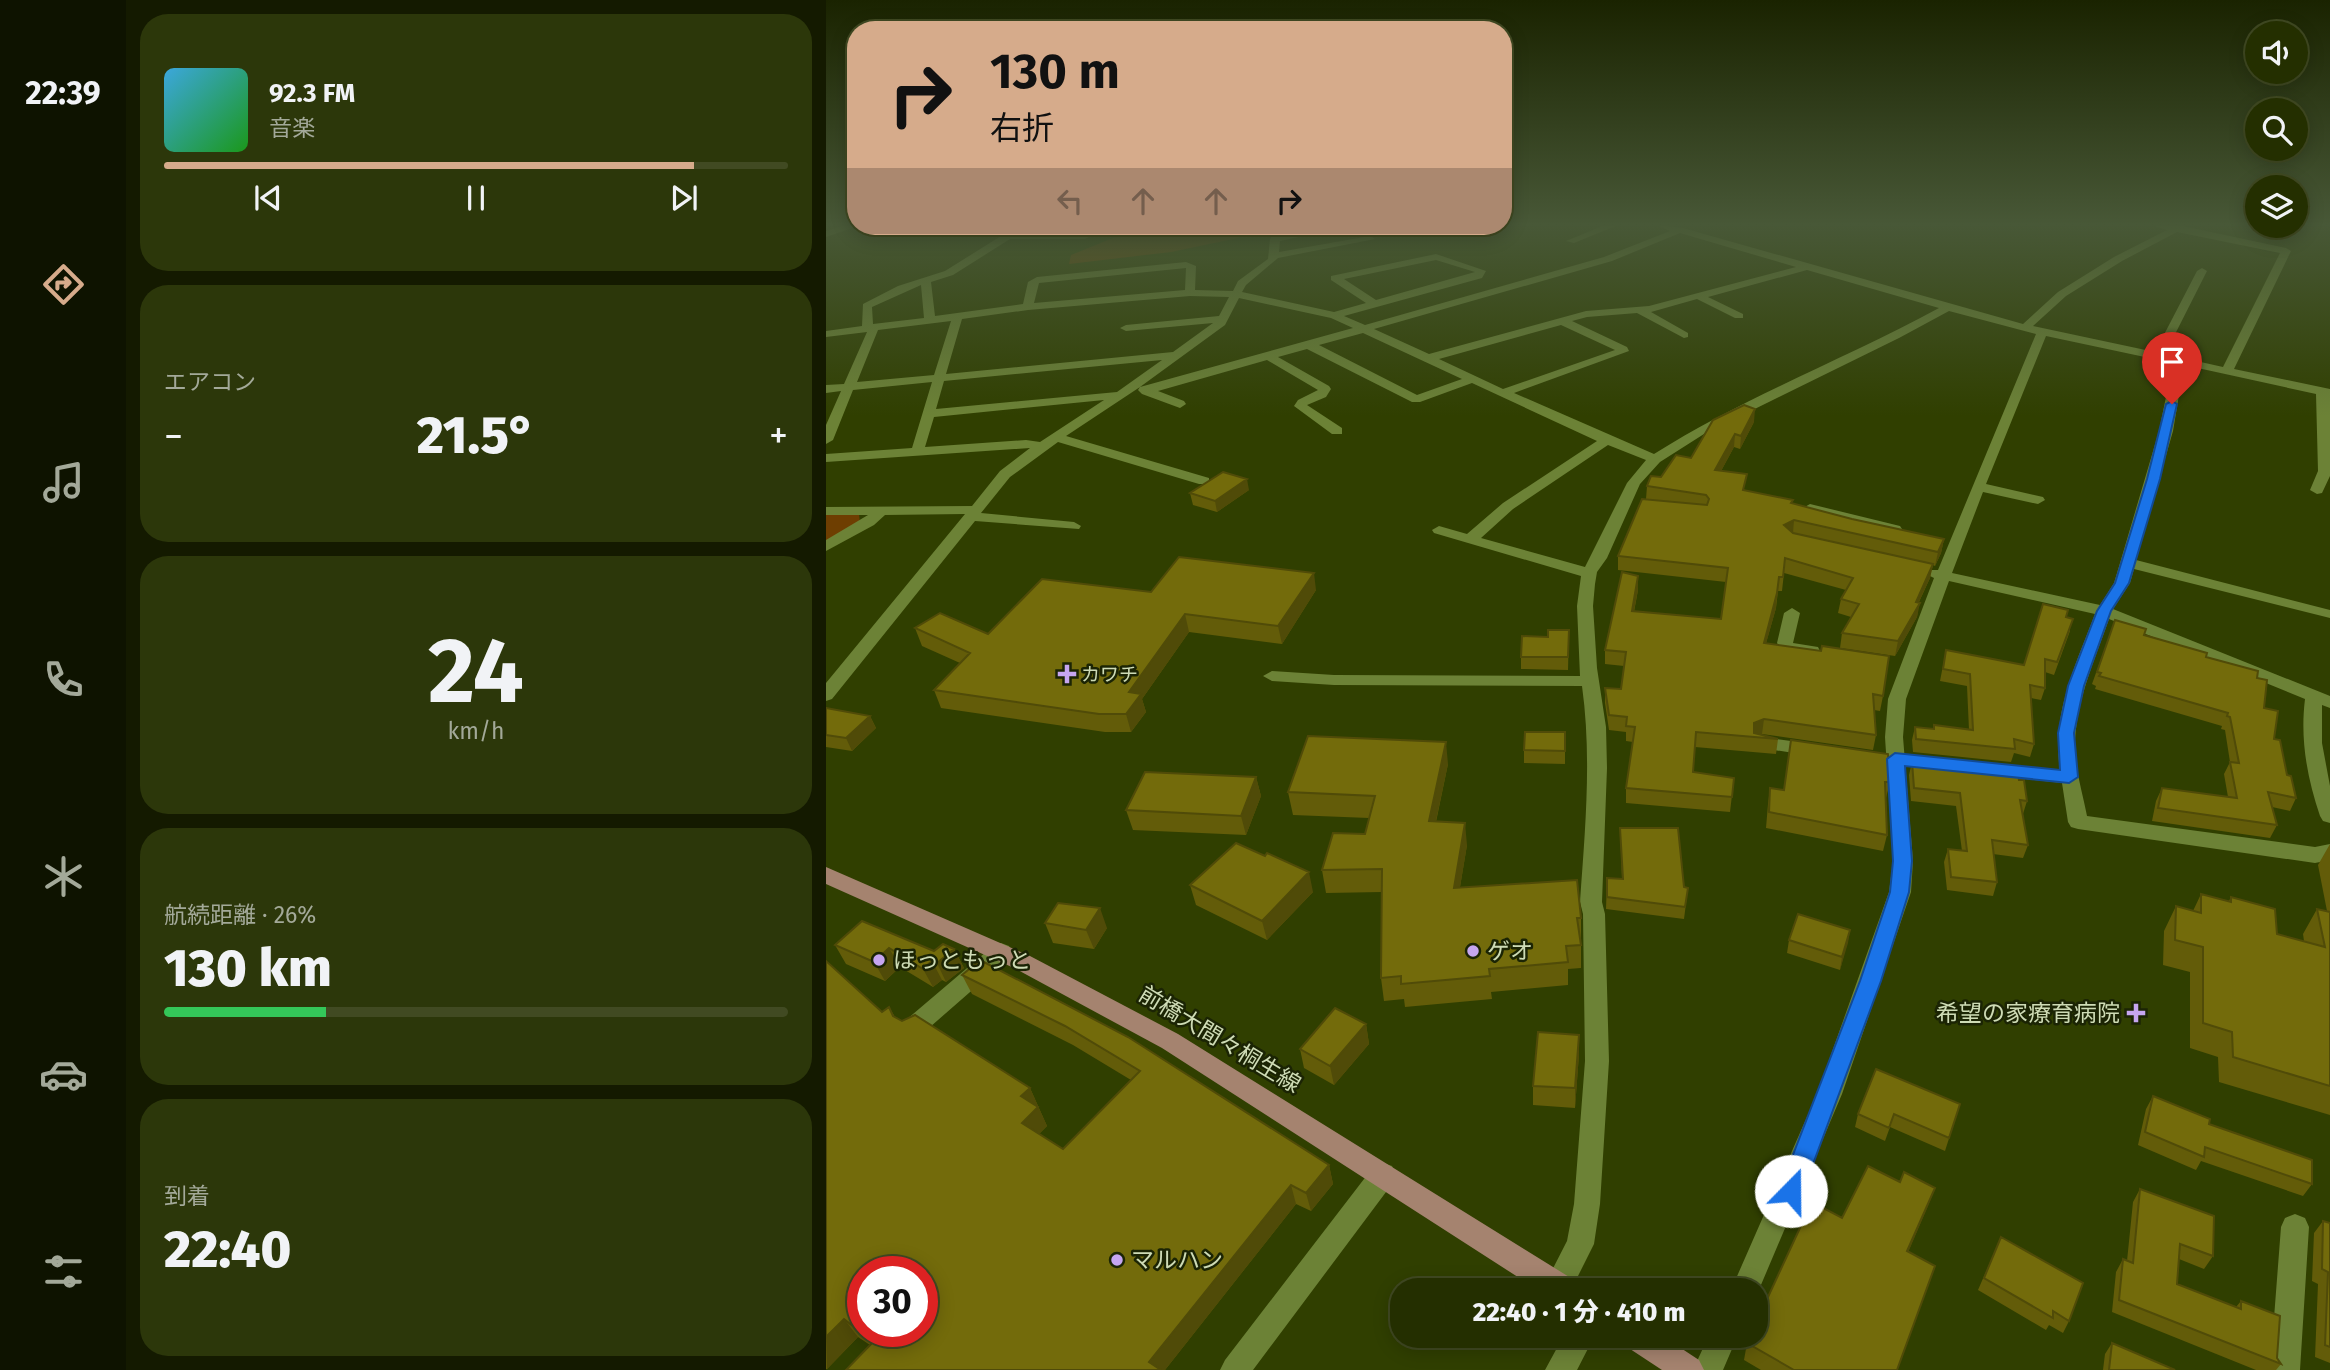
<!DOCTYPE html>
<html lang="ja">
<meta charset="utf-8">
<style>
:root{--surface:#242f00;--page:#2c370a;--text:#f1f3f6;--muted:#a3a999;--line:#414a22;--accent:#d6ab8b}
body{margin:0;font-family:"Fira Sans","Noto Sans JP",sans-serif;background:var(--page);color:var(--text);height:100vh;display:flex;flex-direction:column;font-size:26px;white-space:nowrap}
*{box-sizing:border-box;margin:0}
p{font-size:23px;color:var(--muted)}
.icon{flex:none;width:38px;height:38px;fill:none;stroke:currentColor;stroke-width:2;stroke-linecap:round;stroke-linejoin:round}
.map{position:relative;flex:1;overflow:hidden}
.drawer{display:flex;flex-direction:column;gap:14px;padding:14px;background:#141a00;width:700px}
.drawer>*{flex:none}
.top-card{position:absolute;left:21px;top:21px;width:665px;height:214px;border-radius:28px;box-shadow:0 4px 18px #0003,0 0 0 2px var(--line);background:#d6ab8b;color:#111;overflow:hidden}
.tools{position:absolute;left:1419px;top:21px;display:grid;gap:14px}
.tools a{display:grid;place-items:center;width:63px;height:63px;border-radius:50%;background:var(--surface);box-shadow:0 4px 18px #0003,0 0 0 2px var(--line);font-size:35px}
.speed{position:absolute;left:21px;top:1256px;display:flex;gap:14px;font-size:35px;font-weight:700;text-align:center}
.speed>*{display:grid;place-content:center;width:91px;height:91px;border-radius:50%;background:var(--surface);box-shadow:0 4px 18px #0003,0 0 0 2px var(--line);line-height:1}
.speed .limit{border:10px solid #d22;background:#fff;color:#111}
.pin{position:absolute;display:grid;place-items:center;width:60px;height:60px;color:#fff;margin:-72px -30px;border-radius:50% 50% 50% 0;rotate:-45deg;box-shadow:0 0 7px #0007}
.pin .icon{rotate:45deg}
.me{position:absolute;width:77px;margin:-38px;rotate:22deg;stroke-linejoin:round;filter:drop-shadow(0 0 5px #0008)}
.turn{display:flex;align-items:center;gap:24px;height:147px;padding:0 28px;font-size:32px}
.turn .icon{width:91px;height:91px;stroke-width:2.5}
.turn b{display:block;font-size:49px;line-height:60px}
.lanes{display:flex;align-items:center;height:66px;padding:0 28px;background:#0003;justify-content:center;gap:35px;direction:ltr}
.lanes .off{opacity:.35}
.big{font-size:52px;font-weight:800;line-height:1.1}
.drawer .card{flex:1;display:flex;flex-direction:column;justify-content:center;gap:10px;min-width:0;padding:0 24px;border-radius:28px;background:var(--page)}
.drawer .dial{align-items:center;gap:0}
.dial b{font-size:91px;line-height:1}
.song{display:flex;align-items:center;gap:21px}
.cover{width:84px;height:84px;border-radius:10px;background:linear-gradient(135deg,hsl(200 70% 55%),hsl(120 70% 35%))}
.played{height:7px;border-radius:4px;background:linear-gradient(90deg,var(--accent) 85%,var(--line) 85%)}
.keys{display:flex;justify-content:space-around;direction:ltr}
.heat{display:flex;justify-content:space-between;align-items:center;font-size:38px;direction:ltr}
.charge{height:10px;border-radius:5px;background:linear-gradient(90deg,#34c759 26%,var(--line) 0)}
.trip{position:absolute;left:564px;top:1278px;width:378px;height:70px;border-radius:28px;background:var(--surface);box-shadow:0 4px 18px #0003,0 0 0 2px var(--line);font-weight:800;line-height:70px;text-align:center}
main{display:flex;flex:1;min-height:0}
.menu{display:flex;flex-direction:column;width:126px;justify-content:space-around;align-items:center;background:#0e1300;color:var(--muted)}
.menu .icon{width:49px;height:49px}
.menu .current{color:var(--accent)}
.menu b{font-size:32px;color:var(--text)}
.map>svg:first-child{display:block}
.green{fill:#6e3e01}
.lines{fill:none;stroke-linecap:round;stroke-linejoin:round}
.minor{fill:#6c8236;fill-rule:evenodd}
.major{fill:#a5836f;fill-rule:evenodd}
.wall{fill:#635c09}
.shaded-wall{fill:#504b08}
.building{fill:#736b0b;stroke:#504b08;stroke-width:2;fill-rule:evenodd}
.route{fill:#1a73e8;stroke:#114b97;stroke-width:2}
.poi-dot{fill:#c6a6f0;stroke:#1b2404;stroke-width:2.5}
.labels{text-anchor:middle;dominant-baseline:central;stroke-width:5;stroke-linejoin:round;paint-order:stroke}
.poi-label{font-size:19px;fill:#cedbb5;stroke:#1b2404;text-anchor:start}
.near-poi-label{font-size:23px;fill:#cedbb5;stroke:#1b2404;text-anchor:start}
.near-street-label{font-size:23px;fill:#cedbb5;stroke:#1b2404}
</style>
<main>
<nav class="menu">
<b>22:39</b>
<svg class="icon current" aria-label="directions" viewBox="0 0 24 24"><path d="M12 3l9 9-9 9-9-9zM9 14v-3h6M13 9l2 2-2 2"/></svg>
<svg class="icon" aria-label="music" viewBox="0 0 24 24"><path d="M9 18V5l10-2v13"/><circle cx="6" cy="18" r="3"/><circle cx="16" cy="16" r="3"/></svg>
<svg class="icon" aria-label="phone" viewBox="0 0 24 24"><path d="M5 4h4l2 5-3 2q2 4 5 5l2-3 5 2v4C11 20 4 13 5 4z"/></svg>
<svg class="icon" aria-label="climate" viewBox="0 0 24 24"><path d="M12 3v18M4 7l16 10M4 17L20 7"/></svg>
<svg class="icon" aria-label="car" viewBox="0 0 24 24"><path d="M5 17H2v-5l4-1 3-4h7l3 4 3 1v5h-3M9 17h6M6 11h13"/><circle cx="7" cy="17" r="2"/><circle cx="17" cy="17" r="2"/></svg>
<svg class="icon" aria-label="filters" viewBox="0 0 24 24"><path d="M4 7h16M4 17h16"/><circle cx="9" cy="7" r="2"/><circle cx="15" cy="17" r="2"/></svg>
</nav>
<section class="drawer">
<div class="card">
<div class="song"><i class="cover"></i><div><b>92.3 FM</b><p>音楽</p></div></div>
<div class="played"></div>
<div class="keys"><svg class="icon" aria-label="previous" viewBox="0 0 24 24"><path d="M18 5L8 12l10 7zM5 5v14"/></svg><svg class="icon" aria-label="pause" viewBox="0 0 24 24"><path d="M8 5v14M16 5v14"/></svg><svg class="icon" aria-label="next" viewBox="0 0 24 24"><path d="M6 5l10 7-10 7zM19 5v14"/></svg></div>
</div>
<div class="card"><p>エアコン</p>
<div class="heat"><a>−</a><b class="big">21.5°</b><a>+</a></div>
</div>
<div class="card dial"><b>24</b><p>km/h</p></div>
<div class="card"><p>航続距離 · 26%</p><b class="big">130 km</b><div class="charge"></div></div>
<div class="card"><p>到着</p><b class="big">22:40</b></div>
</section>
<div class="map">
<svg width="1504" height="1370" viewBox="0 0 1504 1370">
<rect width="100%" height="100%" fill="#303f00"/>
<path class="green" d="M389,226H402L412,238L345,252L243,264L245,255L287,238Z
M0,513L33,514L34,523L0,543Z"/>
<g class="lines">
<path class="minor" d="M19,225L32,226L0,237V231Z
M779,225H792L748,243L740,241Z
M831,225L857,228L1197,324L1232,292L1288,257L1341,230L1325,225H1352L1460,248L1465,251L1408,369L1504,389V476L1496,493L1491,494L1484,490L1492,471L1490,394L1358,365L1347,431L1310,560L1504,610V618L1308,569L1304,583L1287,609L1504,696V708L1496,705V743L1504,786V823L1497,821L1494,816C1481,777 1474,740 1479,699L1283,619C1268,662 1248,705 1249,751C1250,772 1257,795 1261,816L1489,847L1504,844V860L1489,863L1252,829L1245,827L1242,822L1236,783L1163,775L1160,770L1163,765L1170,764L1234,770C1225,715 1250,664 1269,614L1123,581L1080,699L1077,737L1087,861L1085,892L1016,1094L929,1299V1290H905L991,1094L1063,892L1067,861L1059,737L1062,699L1108,578L1098,573L1101,570H1112L1210,334L1123,311L1073,338L878,434L834,462L814,484L781,558L771,572L769,584L767,606L771,668L780,727L781,768L776,902L779,914L783,1061L774,1204L768,1244L745,1290H719L718,1286L741,1241L748,1204L759,1061L757,914L754,902C759,830 766,758 756,686L508,685L446,681L437,676L446,671L508,675L754,676L751,606L755,576L608,533L606,530L613,526L641,534L677,503L771,441L646,383L594,402H586L481,349L452,357L503,386L505,389L500,397L481,405L516,428V434H506L468,406L472,400L492,390L441,360L332,391L358,401L360,404L354,408L316,394L312,390L314,387L240,436L383,478V484H373L232,442L184,477L155,513L248,522L255,526L253,529L149,521L6,699L0,701V683L139,514L59,515L48,525L0,551V540L42,515H0V507L146,506L174,471L204,448L0,462V454L86,448L106,382L27,390L7,440L0,444V425L15,391L0,393V385L18,384L41,332L0,337V331L36,326L37,304L72,286L119,271L191,226H202L192,233H257L272,226H284L259,239H184L127,275L105,282L109,316L197,304L202,282L211,277L360,262L370,266L369,290L407,291L412,281L442,259L444,239L451,226H461L456,235L505,226H524L454,241L453,252L544,236L549,239L452,258L420,285L416,292L508,312L540,303L505,280V276L610,254L660,271L656,278L518,316L539,325L778,257L844,231ZM1351,232L1454,253L1397,367L1339,354L1381,271L1376,268L1371,271L1329,352L1207,326L1240,296L1296,261ZM854,233L970,267L823,306L760,311L603,354L548,329L786,261ZM610,260L649,272L550,300L518,279ZM360,268L359,290L208,303L213,283ZM981,270L1113,308C1019,359 918,397 828,454L688,393L803,351L801,347L746,321L761,317L811,313L858,338L862,337V333L825,312L871,299L909,318H917V314L882,297ZM95,285L98,318L47,324L46,307ZM364,296L403,297L393,316L300,325L294,328L300,331L387,323L347,352L120,374L136,319L202,310ZM413,298L505,318L527,328L314,387L399,325ZM125,321L108,375L31,382L52,330ZM735,325L789,350L677,389L613,359ZM537,333L636,379L591,395L493,345ZM1220,336L1347,363L1333,431L1294,563L1288,583L1274,605L1126,573L1157,492L1212,504L1219,500L1217,497L1160,484ZM336,360L291,392L110,409L118,381ZM278,400L214,442L200,440L99,447L108,417ZM782,445L820,460L801,483L759,567L655,538L687,509Z
M984,504L1074,526L1076,529L1069,533L979,511L977,508Z
M966,608L974,613L967,643L992,647L994,651L992,655L986,656L956,651L951,643L958,613Z
M936,737L987,744L994,746L996,750L994,754L987,756L929,747L927,743L929,739Z
M175,943L183,946L186,952L183,958L96,1034L88,1037L80,1034L76,1027L80,1020L167,946Z
M557,1163L566,1166L570,1175L566,1184L427,1370H394L399,1360L548,1166Z
M1469,1214L1479,1218L1483,1227L1474,1370H1444L1455,1227L1459,1218Z
M738,1335H769L751,1370H719Z
M883,1335H912L897,1370H867Z"/>
<path class="major" d="M0,867L204,956L352,1034L748,1280L752,1290H712L336,1048L188,968L0,884Z
M794,1335H835L873,1360L878,1370H836L798,1345Z"/>
</g>
<path class="wall" d="M928,422L914,449L908,447L895,471L919,490L966,504L1026,519L1118,539L1115,553L1109,566L1107,565L1104,578L1093,602L1091,617L1069,656L1014,648L1016,633L1025,617L1012,613L1015,599L1020,590L958,573L956,591H952L950,608L940,643L1057,696L1054,711L1048,710L1050,735L1047,750L936,734L935,735L952,739L950,754L869,747L867,772L908,778L904,812L800,803V788L807,742L800,741V732L783,730L779,703V688L795,689L798,666L779,664V650L812,576V590L808,612L895,619L900,582L792,570V556L820,499L821,486L865,458Z
M423,490L391,512L367,505L364,493Z
M490,590L456,644L363,632L316,699L320,712L305,732H279L115,708L108,690L134,663L96,646L89,628L162,634L325,592Z
M1240,617L1244,631L1228,675L1219,672V688L1215,700L1205,698L1208,744L1204,757L1188,753L1185,762L1087,752L1086,740L1089,727L1107,729L1108,725L1143,730L1141,686L1114,681L1120,650L1198,665Z
M1289,620L1318,635L1431,678L1438,708L1470,798L1464,811L1446,807L1451,825L1444,838L1326,821L1330,801L1336,788L1402,797L1398,774L1404,762L1399,730L1395,729L1396,726L1269,689L1270,686L1266,684Z
M743,630L742,670L695,669V657L722,637Z
M0,708L44,716L50,728L26,751L0,747Z
M739,732V764L698,763V750Z
M965,740L1064,782L1060,798L1061,835L1057,851L940,828L942,804L944,788L958,790Z
M1091,757L1193,780L1201,801L1197,814L1202,845L1197,858L1167,854L1171,882L1167,896L1121,890L1118,862L1122,849L1136,851L1130,806L1085,801L1083,775L1086,762L1089,763Z
M622,764L610,822L641,845L634,887L755,918V968L742,969V985L665,992L666,999L579,1007L578,999L558,1001L555,978L556,892L500,893L496,870L539,834L543,818L467,815L462,792Z
M430,777L435,796L420,835L307,830L300,810Z
M794,828L858,887L862,888L858,919L780,909L781,878L796,879Z
M1504,844V1115L1393,1082L1392,1057L1364,1048V972L1337,965L1338,931L1350,906L1367,911L1375,894L1403,901L1405,897L1451,934L1478,941L1477,934L1491,909L1501,911L1492,865Z
M364,885L487,892L441,940L370,905Z
M219,923L281,928L268,949L227,943Z
M1024,930L1014,970L961,953L963,940Z
M9,945L108,951L128,949L138,968L120,982L116,980L107,987L74,967L59,981L20,964Z
M154,960L503,1165L507,1184L485,1211L470,1204L339,1370H20L44,1345L32,1337L1,1369H0V961L56,1012L63,1007L69,1017L204,1088L221,1126L213,1134L237,1149L305,1080L247,1045L146,994L136,975Z
M540,1024L543,1044L508,1085L478,1068L474,1049Z
M753,1054L749,1108L707,1105V1086Z
M1327,1096L1383,1124L1486,1184L1477,1196L1375,1161L1370,1170L1312,1145L1320,1109Z
M1134,1104L1119,1151L1064,1127L1059,1141L1029,1127L1032,1114Z
M1074,1182L1109,1188L1082,1252L1071,1370H935L918,1360L921,1343L1016,1218Z
M1314,1189L1387,1256L1378,1269L1353,1259L1351,1284L1410,1307L1415,1301L1455,1364L1450,1370H1430L1286,1312L1290,1272L1297,1259L1301,1261L1307,1202Z
M1497,1221L1504,1223V1363L1489,1357L1492,1284L1486,1281L1488,1233Z
M1175,1237L1243,1321L1237,1333L1223,1325L1220,1330L1152,1290Z
M1286,1343L1349,1370H1277L1279,1354Z"/>
<path class="shaded-wall" d="M929,409L928,422L914,449L915,436Z
M909,434L908,447L888,484L889,470Z
M421,479L423,490L391,512L389,501Z
M968,520L967,533L958,525Z
M1118,539L1115,553L1109,566L1112,552Z
M1107,564L1104,578L1089,610L1094,603L1091,617L1069,656L1072,641Z
M488,573L490,590L456,644L452,626Z
M812,576V590L805,626L806,611Z
M951,593L950,608L936,658L938,643Z
M359,614L363,632L316,699L320,712L305,732L300,714L303,692Z
M44,716L50,728L26,751L20,738Z
M938,719L936,734L927,737L928,723Z
M620,742L622,764L605,844L603,821Z
M430,777L435,796L420,835L415,816Z
M639,823L641,845L630,911L628,888Z
M483,872L487,892L441,940L436,921Z
M274,908L281,928L268,949L260,930Z
M1024,930L1022,943L1014,970L1016,957Z
M63,948L74,967L59,981L48,962Z
M128,949L138,968L120,982L111,963Z
M106,961L116,980L107,987L97,969Z
M540,1024L543,1044L508,1085L504,1066Z
M753,1035V1054L749,1108V1088Z
M204,1088L221,1126L206,1141L196,1123L195,1096Z
M503,1165L507,1184L485,1211L480,1193Z
M465,1185L470,1204L339,1370H328L323,1362Z
M1109,1188L1102,1206L1075,1269L1081,1251Z
M18,1319L32,1337L1,1369L0,1337Z"/>
<path class="building" d="M918,405L929,409L915,436L909,434L889,470L921,474L917,490L967,500L965,503L1026,519L1118,539L1112,552L968,520L958,525L967,533L1107,564L1090,602L1094,603L1072,641L1016,633L1033,604L1015,599L1027,578L959,558L957,577H953L951,593L938,643L995,651L996,646L1063,656L1057,696L1047,694L1050,735L938,719L928,723V733L952,739L870,732L867,772L908,778L906,797L800,788L809,727L800,726L801,717L783,715L779,688L795,689L800,652L779,650L796,572L812,576L806,611L895,619L902,568L792,556L816,499L881,505L883,499L880,495L821,486L825,476L835,477L850,455L865,458L887,420Z
M397,472L421,479L389,501L364,493Z
M353,557L488,573L452,626L359,614L303,692L315,694L300,714H273L108,690L144,653L89,628L114,613L162,634L216,579L325,592Z
M1217,604L1242,610L1240,617L1247,619L1231,662L1219,659V688L1204,685L1208,744L1188,739L1189,749L1090,739L1089,727L1108,729V725L1147,730L1144,674L1117,669L1120,650L1198,665Z
M1289,620L1320,629L1318,635L1381,653L1380,657L1432,671L1431,678L1441,680L1438,708L1452,711L1448,739L1454,740L1461,775L1465,776L1470,798L1442,792L1451,825L1332,808L1336,788L1411,798L1404,762L1413,763L1404,717L1401,716L1402,713L1273,676L1275,673L1271,672Z
M722,630H743L742,657H695L696,636L722,637Z
M0,708L44,716L20,738L0,735Z
M699,732H739V751L698,750Z
M482,736L620,742L603,821L639,823L628,888L751,880L755,918H751L755,945L740,946L742,962L663,969L664,976L575,984V976L555,978L556,869L496,870L507,833L539,834L549,796L462,792Z
M965,740L1062,754L1064,782H1059L1061,835L943,812L944,788L958,790Z
M1091,757L1192,767L1193,780H1198L1201,801L1194,800L1202,845L1166,840L1171,882L1125,877L1122,849L1141,851L1134,793L1088,788L1086,762L1091,763Z
M319,772L430,777L415,816L300,810Z
M794,828H852L858,887L862,888L859,907L781,897V878L797,879Z
M410,843L439,856L441,853L483,872L436,921L364,885Z
M1375,894L1405,902V897L1449,909L1451,934L1499,947L1491,909L1504,912V1086L1407,1057L1406,1032L1377,1023V947L1349,940L1350,906L1375,913Z
M232,903L274,908L260,930L219,923Z
M972,914L1024,930L1016,957L963,940Z
M36,921L108,951L117,944L128,949L111,963L106,961L97,969L63,948L48,962L9,945Z
M154,960L302,1037L503,1165L480,1193L465,1185L323,1362L335,1370H20L47,1342L18,1319L0,1337V961L56,1012L63,1007L67,1016L76,1021L89,1015L204,1088L195,1096L212,1107L196,1123L237,1149L314,1071L239,1026L136,975ZM37,1272H96V1332H37Z
M509,1008L540,1024L504,1066L474,1049Z
M712,1032L753,1035L749,1088L707,1086Z
M1050,1069L1134,1104L1123,1138L1068,1114L1063,1128L1032,1114Z
M1327,1096L1384,1119L1383,1124L1486,1160V1184L1379,1147L1378,1157L1319,1132Z
M1042,1166L1074,1182L1078,1172L1109,1188L1081,1251L1109,1266L1071,1370H968L921,1343L924,1335H929V1325L986,1202L1016,1218Z
M1314,1189L1388,1216L1387,1256L1354,1244L1351,1284L1415,1309V1301L1454,1316L1451,1358L1455,1364L1293,1300L1297,1259L1307,1263Z
M1497,1221L1504,1223V1347L1499,1345L1502,1272L1496,1269Z
M1175,1237L1257,1283L1243,1321L1227,1311V1318L1158,1278Z
M1286,1343L1349,1370H1283Z"/>
<linearGradient id="sky" x2="0" y2="1"><stop stop-color="#1a2300"/><stop offset="0.54" stop-color="#485837"/><stop offset="1" stop-color="#485837" stop-opacity="0"/></linearGradient>
<rect width="1504" height="416" fill="url(#sky)"/>
<path class="route" d="M1346,401L1351,404L1334,479L1303,583L1285,611L1258,686L1248,733L1252,777L1243,783L1079,766L1086,861L1083,892L1055,981L977,1191L973,1199L965,1202L956,1199L953,1191L1034,981L1064,892L1067,861L1061,759L1069,753L1234,770L1232,733L1242,686L1271,611L1289,583L1321,479L1340,404Z"/>
<g class="poi-dot">
<path d="M237.5 663.5h7v7h7v7h-7v7h-7v-7h-7v-7h7z"/>
<circle cx="647" cy="951" r="7"/>
<circle cx="53" cy="960" r="7"/>
<path d="M1306.5 1002.5h7v7h7v7h-7v7h-7v-7h-7v-7h7z"/>
<circle cx="291" cy="1260" r="7"/>
</g>
<g class="labels">
<g class="poi-label">
<text x="255" y="674">カワチ</text>
</g>
<g class="near-poi-label">
<text x="661" y="951">ゲオ</text>
<text x="67" y="960">ほっともっと</text>
<text x="1294" y="1013" text-anchor="end">希望の家療育病院</text>
<text x="305" y="1260">マルハン</text>
</g>
<g class="near-street-label">
<text transform="translate(394 1039) rotate(31)">前橋大間々桐生線</text>
</g>
</g>
</svg>
<div class="tools">
<a><svg class="icon" aria-label="sound" viewBox="0 0 24 24"><path d="M4 9h4l5-4v14l-5-4H4zM17 9q2 3 0 6"/></svg></a>
<a><svg class="icon" aria-label="search" viewBox="0 0 24 24"><circle cx="10" cy="10" r="6"/><path d="M15 15l6 6"/></svg></a>
<a><svg class="icon" aria-label="layers" viewBox="0 0 24 24"><path d="M12 4l9 5-9 5-9-5zM3 14l9 5 9-5"/></svg></a>
</div>
<div class="speed"><div class="limit">30</div></div>
<div class="pin" style="left:1346px;top:404px;background:#d93025"><svg class="icon" aria-label="arrive" viewBox="0 0 24 24"><path d="M6 21V4h12l-3 4 3 4H6"/></svg></div>
<svg class="me" style="left:965px;top:1191px" viewBox="-20 -20 40 40"><circle r="19" fill="#fff"/><path d="M0-13L10 11 0 6-10 11z" fill="#1a73e8"/></svg>
<div class="trip">22:40 · 1 分 · 410 m</div>
<div class="top-card">
<div class="turn"><svg class="icon" aria-label="right" viewBox="0 0 24 24"><path d="M7 20v-9h11M14 6l5 5-5 5"/></svg><div><b>130 m</b>右折</div></div>
<div class="lanes"><svg class="icon off" aria-label="left" viewBox="0 0 24 24"><path d="M17 20v-9H6M10 6l-5 5 5 5"/></svg><svg class="icon off" aria-label="ahead" viewBox="0 0 24 24"><path d="M12 20V5M6 11l6-6 6 6"/></svg><svg class="icon off" aria-label="ahead" viewBox="0 0 24 24"><path d="M12 20V5M6 11l6-6 6 6"/></svg><svg class="icon" aria-label="right" viewBox="0 0 24 24"><path d="M7 20v-9h11M14 6l5 5-5 5"/></svg></div>
</div>
</div>
</main>
